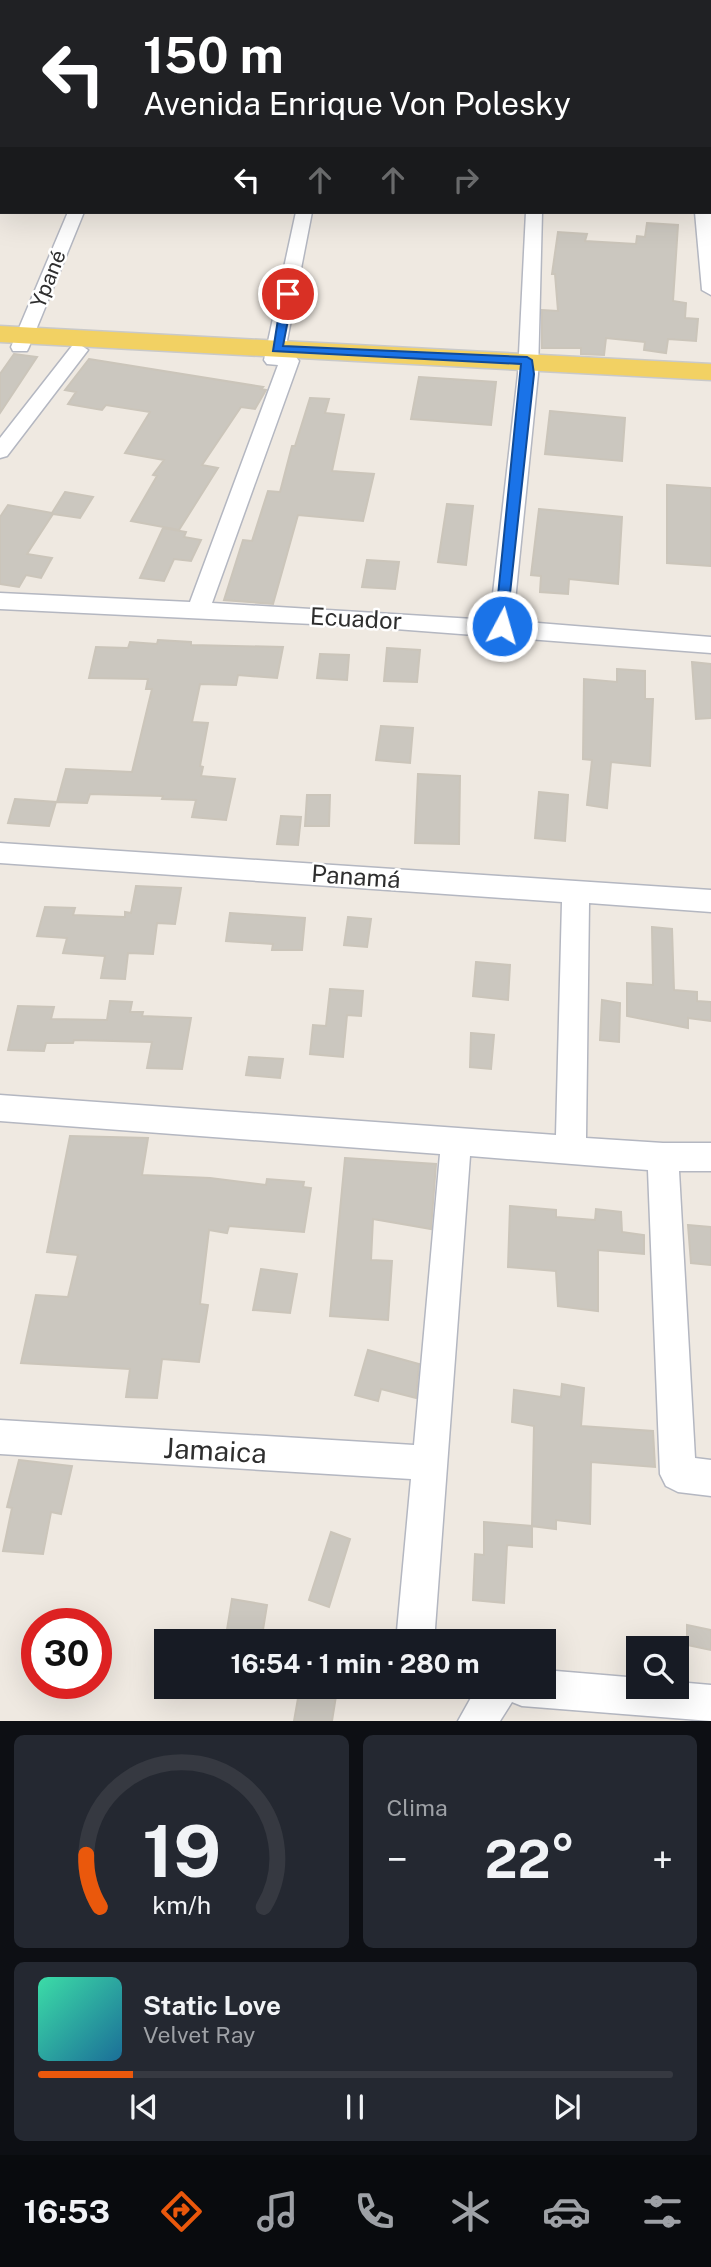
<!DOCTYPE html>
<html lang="es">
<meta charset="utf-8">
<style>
:root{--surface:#171b24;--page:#242831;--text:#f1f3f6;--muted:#9ea1a6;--line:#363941;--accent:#ea580c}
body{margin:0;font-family:"Public Sans",sans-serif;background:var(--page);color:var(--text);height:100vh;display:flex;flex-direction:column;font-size:26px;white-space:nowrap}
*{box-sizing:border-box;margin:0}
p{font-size:23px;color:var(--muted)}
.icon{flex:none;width:38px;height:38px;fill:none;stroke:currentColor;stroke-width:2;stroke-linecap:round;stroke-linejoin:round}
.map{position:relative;height:1721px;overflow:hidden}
.side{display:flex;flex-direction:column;gap:14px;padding:14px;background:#0d0f14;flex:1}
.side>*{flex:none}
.guide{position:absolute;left:0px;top:0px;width:712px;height:214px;box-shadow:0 7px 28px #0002;background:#202124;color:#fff;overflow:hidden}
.tools{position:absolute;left:626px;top:1636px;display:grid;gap:14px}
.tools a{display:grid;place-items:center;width:63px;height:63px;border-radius:0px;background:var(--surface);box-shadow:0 7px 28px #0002;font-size:35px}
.speed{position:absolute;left:21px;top:1608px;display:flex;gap:14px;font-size:35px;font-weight:700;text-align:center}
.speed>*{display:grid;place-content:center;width:91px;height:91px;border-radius:50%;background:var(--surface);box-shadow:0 7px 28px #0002;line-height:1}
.speed .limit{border:10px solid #d22;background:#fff;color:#111}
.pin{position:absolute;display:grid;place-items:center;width:60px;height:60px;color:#fff;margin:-30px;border:4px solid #fff;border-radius:50%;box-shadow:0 2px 7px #0007}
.me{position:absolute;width:77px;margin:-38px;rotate:6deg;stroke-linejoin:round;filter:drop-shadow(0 0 5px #0008)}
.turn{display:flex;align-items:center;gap:24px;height:147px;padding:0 28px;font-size:32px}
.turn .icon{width:91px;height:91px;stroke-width:2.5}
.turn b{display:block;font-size:49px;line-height:60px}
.lanes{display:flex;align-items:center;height:66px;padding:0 28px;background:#0003;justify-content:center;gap:35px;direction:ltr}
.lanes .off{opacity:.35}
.big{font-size:52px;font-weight:700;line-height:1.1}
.side .tile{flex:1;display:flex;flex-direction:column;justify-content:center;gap:10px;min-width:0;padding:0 24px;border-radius:10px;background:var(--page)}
.side .dial{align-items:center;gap:0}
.dial svg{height:182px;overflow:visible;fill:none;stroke:var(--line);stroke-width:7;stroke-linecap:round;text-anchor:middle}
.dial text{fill:var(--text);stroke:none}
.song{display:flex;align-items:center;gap:21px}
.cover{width:84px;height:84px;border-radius:10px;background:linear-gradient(135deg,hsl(160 70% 55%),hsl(200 70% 35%))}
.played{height:7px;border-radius:4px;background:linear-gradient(90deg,var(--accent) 15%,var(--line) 15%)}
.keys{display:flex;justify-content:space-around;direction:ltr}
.heat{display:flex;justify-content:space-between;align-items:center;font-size:38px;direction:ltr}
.side .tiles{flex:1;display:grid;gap:14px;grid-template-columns:1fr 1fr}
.tile:last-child{grid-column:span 2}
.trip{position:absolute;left:154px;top:1629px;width:402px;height:70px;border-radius:0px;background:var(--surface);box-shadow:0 7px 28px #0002;font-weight:700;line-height:70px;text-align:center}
.tab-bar{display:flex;height:112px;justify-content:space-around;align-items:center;background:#090b0e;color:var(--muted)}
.tab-bar .icon{width:49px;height:49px}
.tab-bar .selected{color:var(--accent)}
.tab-bar b{font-size:32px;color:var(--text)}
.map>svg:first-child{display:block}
.building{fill:#cbc7bf;stroke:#cbc5ba;stroke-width:2}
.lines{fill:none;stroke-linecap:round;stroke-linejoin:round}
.street-casing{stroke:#b4b7c1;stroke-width:3}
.primary-casing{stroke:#c9c9c9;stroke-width:3}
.street{fill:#fff;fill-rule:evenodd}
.primary{fill:#f2d163;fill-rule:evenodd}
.route{fill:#1a73e8;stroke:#114b97;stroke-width:2}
.labels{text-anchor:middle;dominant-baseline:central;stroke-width:5;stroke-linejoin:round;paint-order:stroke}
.far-street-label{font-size:21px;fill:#2e2e2e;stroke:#fff}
.street-label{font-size:24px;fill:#2e2e2e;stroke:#fff}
.near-street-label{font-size:28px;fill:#2e2e2e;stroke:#fff}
</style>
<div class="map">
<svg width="711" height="1721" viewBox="0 0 711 1721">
<rect width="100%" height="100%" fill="#efe9e1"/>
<path class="building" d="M647,223L678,225L673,301L686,303L685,318L698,319L696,341L668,339L666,353L644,350L645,342L606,338L604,355L581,354V348H542V310L558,311L555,274H552L558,232L587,234L585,241L636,244L637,236L645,237Z
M14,354L37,357L0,413V374Z
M89,359L263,387L261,389L266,390L255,409L241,407L202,465L218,468L179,530L131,521L157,476L153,475L164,460L125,453L150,412L106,405L102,410L68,404L76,392L65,390Z
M419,377L496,382L491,425L411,419Z
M310,398L329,399L325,413L344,415L332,471L374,474L363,521L298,515L273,604L224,600L243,540L252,541L268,491L280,492L292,446H295Z
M550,411L625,418L622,461L545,454Z
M667,485L711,488V566L667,563Z
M65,492L93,497L80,518L53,514L27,554L52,558L41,578L26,575L19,587L0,584V517L8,505L52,513Z
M447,504L473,506L466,565L438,562Z
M539,509L622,517L618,584L569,579L568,594L540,592L541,576L531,575Z
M163,528L186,532L184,537L201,540L191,561L174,559L164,581L140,578Z
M367,560L399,562L395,589L362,587Z
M158,640L191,642V645L283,647L277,678L238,675L236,685L200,684L192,722L208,723L200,766L203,767L201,776L235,779L226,820L192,817L196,800L162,799L163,796L90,794L87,803L57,802L66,769L132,772L152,689H146L148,679L89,678L96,647L128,648L130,642L157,644Z
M387,648L420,650L417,682L384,681Z
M320,654L349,655L347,680L317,678Z
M692,662L711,664V718L696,719Z
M617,669L645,671V699H653L650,766L611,762L607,808L587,805L592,760L583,759L584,679L617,682Z
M381,726L413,728L410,763L376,760Z
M418,774L460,776L459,844L415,843Z
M539,792L568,795L565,841L535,838Z
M307,795H330L329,826H305Z
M15,799L56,802L49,826L8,823Z
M281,816L301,817L298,845L277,844Z
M136,886L181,888L175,924L157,923L153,954L128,953L125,979L101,978L105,956L63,953L67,938L37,936L45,907L75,908L73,915L125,917V912L131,913Z
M230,913L305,918L302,950H272L273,944L226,941Z
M348,917L371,919L367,947L344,945Z
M652,927L672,929L674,990L697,992V1001L711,1002V1021L688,1018V1028L627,1016V983L653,985Z
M476,962L510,965L508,1000L473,996Z
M330,989L363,991L361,1016L347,1015L343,1057L310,1054L313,1025L326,1026Z
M602,1000L620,1003L619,1042L600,1040Z
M110,1001L132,1002L130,1012H143L142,1016L191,1018L182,1069L147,1068L152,1042L74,1040L73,1043H46L44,1051L8,1050L18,1006L54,1007L51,1019L107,1020Z
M471,1033L494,1035L491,1069L470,1067Z
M249,1057L283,1059L280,1078L246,1075Z
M70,1136L148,1138L142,1175L210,1178L266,1185L267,1179L304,1182L303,1187L311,1188L304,1232L229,1226L227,1233L209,1230L200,1304L208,1305L199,1362L162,1359L157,1398L126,1397L130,1369L21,1363L36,1295L68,1297L78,1255L47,1252Z
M345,1158L436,1164L431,1229L373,1219L371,1260L392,1261L388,1320L330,1316Z
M510,1206L556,1210V1217L595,1220L596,1209L621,1212L622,1232L644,1235V1254L598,1250V1311L558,1306L556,1271L508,1267Z
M688,1225L711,1227V1265L691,1263Z
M261,1269L297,1274L290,1313L253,1310Z
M368,1350L419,1364L416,1398L381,1389L378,1401L355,1395Z
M562,1384L584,1388L581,1426L653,1431L655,1467L591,1462L590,1524L556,1520V1529L532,1526L534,1426L512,1422L514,1390L561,1397Z
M19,1460L72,1466L61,1514L51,1512L43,1554L3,1551L12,1508L7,1507Z
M484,1522L532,1526V1547L507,1545L504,1603L473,1600L475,1554L484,1555Z
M331,1532L350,1539L329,1607L309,1600Z
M232,1599L267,1605L261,1642H225Z
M687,1625L711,1630V1650L687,1645Z
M300,1687L337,1690L332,1721H294Z"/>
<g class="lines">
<defs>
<path id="street" d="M6,0H20L5,2Z
M153,0H167V2H153Z
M348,0H362L347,2Z
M537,0H551V2H537Z
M674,0H688V2H674Z
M0,20H2L0,31Z
M710,38H711V46H710Z
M0,51H2V59H0Z
M710,104H711V114H710Z
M710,176H711V186H710Z
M0,191H2V201H0Z
M710,211H711V295L702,290L695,212Z
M68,212H84L29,347L27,351H13L11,347Z
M296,212H312L284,356L296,357L299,361L212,603L490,620L518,374L526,212H542L538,374L513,621L711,637V653L356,626L0,609V593L190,602L278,365L267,364L264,360Z
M79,344L88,350L7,456L0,458V438L72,346Z
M0,843L711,890V912L589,903L586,1138L663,1143H711V1171H679L695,1458L711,1460V1496L678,1492L666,1486L660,1474L648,1170L470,1156L434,1642H396L411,1479L0,1454V1420L414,1445L440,1154L0,1121V1095L556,1135L562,902L0,863Z
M544,1670L639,1678V1687H677V1682L711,1685V1721L522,1706L512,1702L500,1721H458L477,1687H544Z"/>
<path id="primary" d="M0,326L711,364V380L0,342Z"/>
</defs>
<use href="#street" class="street-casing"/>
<use href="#primary" class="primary-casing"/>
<use href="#street" class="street"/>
<use href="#primary" class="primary"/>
</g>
<path class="route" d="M288,291L293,294L283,346L527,357L532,360L534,374L506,630H497L495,626L521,364L273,351L282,294Z"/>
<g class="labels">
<g class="far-street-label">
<text transform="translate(48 279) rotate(-68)">Ypané</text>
</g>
<g class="street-label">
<text transform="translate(356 618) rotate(3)">Ecuador</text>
<text transform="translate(356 876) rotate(4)">Panamá</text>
</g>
<g class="near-street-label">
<text transform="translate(215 1450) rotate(3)">Jamaica</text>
</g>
</g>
</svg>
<div class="tools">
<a><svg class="icon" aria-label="search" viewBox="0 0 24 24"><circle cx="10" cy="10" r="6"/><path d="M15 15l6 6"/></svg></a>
</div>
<div class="speed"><div class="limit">30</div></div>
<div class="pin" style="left:288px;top:294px;background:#d93025"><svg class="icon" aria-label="arrive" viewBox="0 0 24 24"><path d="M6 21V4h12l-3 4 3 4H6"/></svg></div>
<svg class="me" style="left:502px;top:626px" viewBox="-20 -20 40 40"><circle r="17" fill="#1a73e8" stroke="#fff" stroke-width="3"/><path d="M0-11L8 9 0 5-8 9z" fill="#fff"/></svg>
<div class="trip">16:54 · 1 min · 280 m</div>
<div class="guide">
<div class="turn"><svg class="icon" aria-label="left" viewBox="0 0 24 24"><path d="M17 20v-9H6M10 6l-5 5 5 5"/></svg><div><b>150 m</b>Avenida Enrique Von Polesky</div></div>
<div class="lanes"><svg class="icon" aria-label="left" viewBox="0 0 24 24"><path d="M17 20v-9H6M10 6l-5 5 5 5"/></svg><svg class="icon off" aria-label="ahead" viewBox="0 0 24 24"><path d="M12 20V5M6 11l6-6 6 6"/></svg><svg class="icon off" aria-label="ahead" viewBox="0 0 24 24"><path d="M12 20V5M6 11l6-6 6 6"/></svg><svg class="icon off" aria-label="right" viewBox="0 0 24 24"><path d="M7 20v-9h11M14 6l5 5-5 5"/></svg></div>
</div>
</div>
<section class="side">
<div class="tiles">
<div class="tile dial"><svg viewBox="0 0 100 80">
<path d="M14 69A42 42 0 1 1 86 69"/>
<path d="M14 69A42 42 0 0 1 8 46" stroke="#ea580c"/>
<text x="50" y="56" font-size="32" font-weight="700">19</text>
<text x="50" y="72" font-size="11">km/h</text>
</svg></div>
<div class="tile"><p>Clima</p>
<div class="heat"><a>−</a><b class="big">22°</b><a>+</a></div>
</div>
<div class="tile">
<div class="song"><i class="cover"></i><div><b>Static Love</b><p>Velvet Ray</p></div></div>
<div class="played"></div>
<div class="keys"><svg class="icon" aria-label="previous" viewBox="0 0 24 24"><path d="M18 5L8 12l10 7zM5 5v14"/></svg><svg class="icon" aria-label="pause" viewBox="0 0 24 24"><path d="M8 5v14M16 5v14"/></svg><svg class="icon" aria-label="next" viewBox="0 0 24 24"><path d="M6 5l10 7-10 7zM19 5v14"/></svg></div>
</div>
</div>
</section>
<nav class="tab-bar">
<b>16:53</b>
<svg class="icon selected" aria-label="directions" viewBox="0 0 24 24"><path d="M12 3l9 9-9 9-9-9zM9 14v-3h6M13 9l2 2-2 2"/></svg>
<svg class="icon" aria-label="music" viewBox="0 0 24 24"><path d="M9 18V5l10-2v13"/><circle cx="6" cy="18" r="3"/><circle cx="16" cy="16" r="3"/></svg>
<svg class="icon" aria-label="phone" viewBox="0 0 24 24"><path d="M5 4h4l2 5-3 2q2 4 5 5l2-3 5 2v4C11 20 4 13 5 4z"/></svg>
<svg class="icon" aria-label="climate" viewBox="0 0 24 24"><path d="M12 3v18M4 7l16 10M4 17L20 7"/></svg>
<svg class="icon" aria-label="car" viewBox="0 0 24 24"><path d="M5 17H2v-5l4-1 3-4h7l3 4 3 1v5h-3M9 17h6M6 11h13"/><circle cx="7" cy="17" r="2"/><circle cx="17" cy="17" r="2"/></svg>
<svg class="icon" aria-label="filters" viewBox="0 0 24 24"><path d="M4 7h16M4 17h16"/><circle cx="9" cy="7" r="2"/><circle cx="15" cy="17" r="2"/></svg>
</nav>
